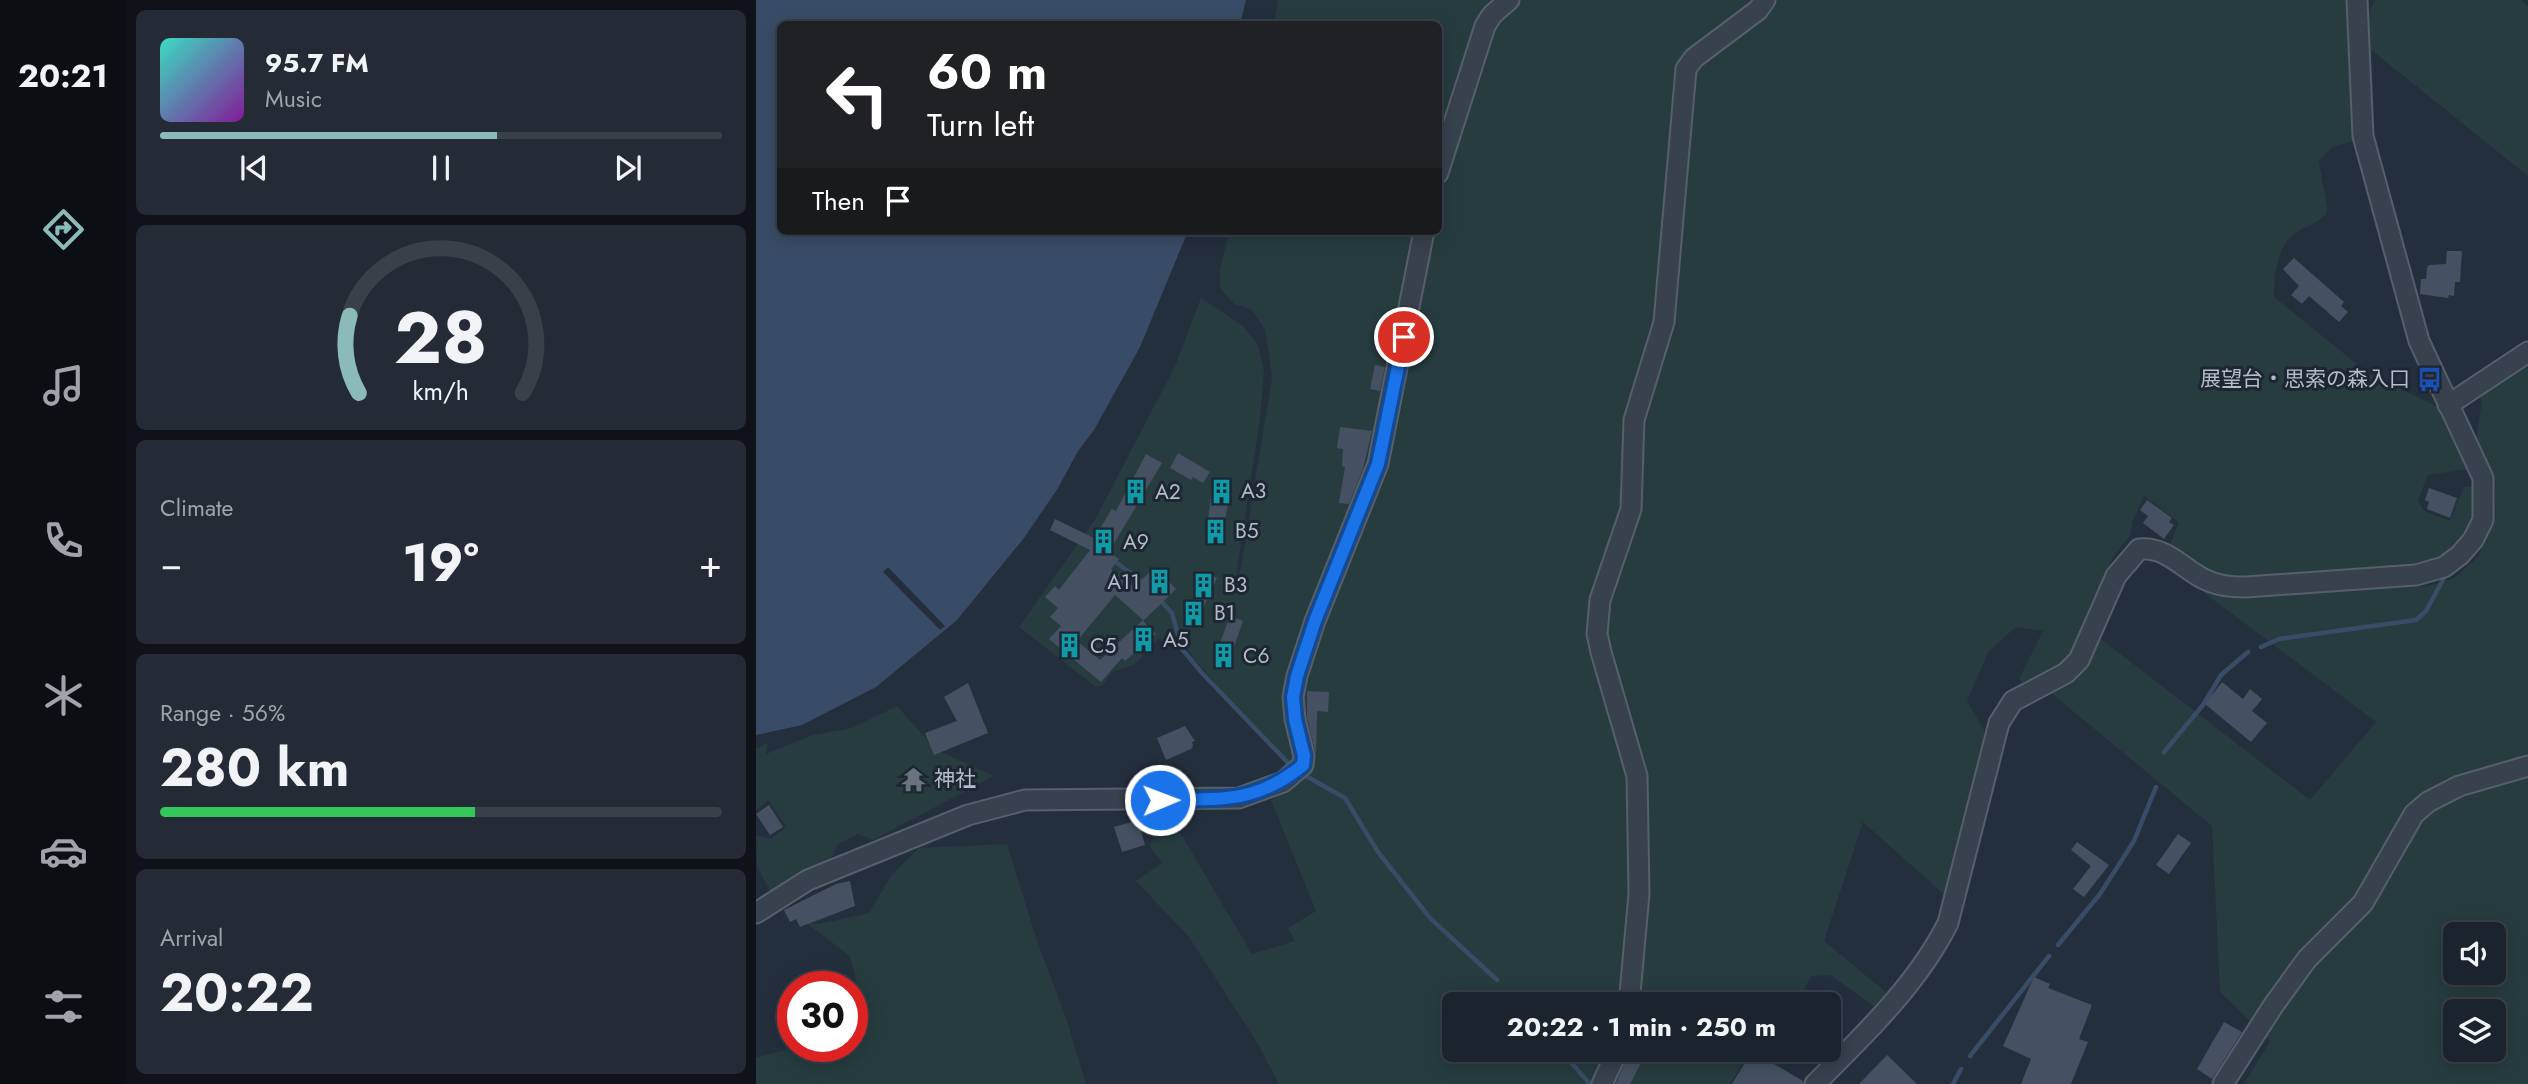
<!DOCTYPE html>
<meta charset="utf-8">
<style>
:root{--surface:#1b232e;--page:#242b36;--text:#f1f3f6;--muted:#a0a4aa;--line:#39404a;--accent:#8bbbb9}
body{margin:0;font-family:Jost,"Noto Sans JP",sans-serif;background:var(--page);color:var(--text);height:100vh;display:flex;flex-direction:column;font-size:26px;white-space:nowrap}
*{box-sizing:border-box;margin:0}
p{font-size:23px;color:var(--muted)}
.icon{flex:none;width:38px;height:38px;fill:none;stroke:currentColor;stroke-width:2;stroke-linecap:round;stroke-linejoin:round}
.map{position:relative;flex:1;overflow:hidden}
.details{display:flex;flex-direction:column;gap:10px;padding:10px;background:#0f1319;width:630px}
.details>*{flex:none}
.hud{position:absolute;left:21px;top:21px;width:665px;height:214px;border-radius:10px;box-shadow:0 4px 18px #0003,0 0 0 2px var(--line);background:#202124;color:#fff;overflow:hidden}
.buttons{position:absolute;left:1687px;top:922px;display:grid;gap:14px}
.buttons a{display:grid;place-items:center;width:63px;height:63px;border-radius:10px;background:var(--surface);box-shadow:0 4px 18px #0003,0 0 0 2px var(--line);font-size:35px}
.speed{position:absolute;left:21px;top:971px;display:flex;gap:14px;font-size:35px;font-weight:700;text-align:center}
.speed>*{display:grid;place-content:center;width:91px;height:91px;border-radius:50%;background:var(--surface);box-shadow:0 4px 18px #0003,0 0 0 2px var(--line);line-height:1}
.speed .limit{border:10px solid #d22;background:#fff;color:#111}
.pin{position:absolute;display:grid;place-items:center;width:60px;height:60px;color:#fff;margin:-30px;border:4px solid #fff;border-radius:50%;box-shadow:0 2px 7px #0007}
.me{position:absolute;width:77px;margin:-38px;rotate:89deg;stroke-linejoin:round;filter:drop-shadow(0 0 5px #0008)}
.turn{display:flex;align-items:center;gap:24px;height:147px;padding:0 35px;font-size:32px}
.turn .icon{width:91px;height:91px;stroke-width:2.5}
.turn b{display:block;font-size:49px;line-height:60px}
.then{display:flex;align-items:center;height:66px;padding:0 35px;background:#0003;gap:14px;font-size:26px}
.big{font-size:52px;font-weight:700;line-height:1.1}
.details .card{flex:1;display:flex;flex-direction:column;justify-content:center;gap:10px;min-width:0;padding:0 24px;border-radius:10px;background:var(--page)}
.details .dial{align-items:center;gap:0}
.dial svg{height:182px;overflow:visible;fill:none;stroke:var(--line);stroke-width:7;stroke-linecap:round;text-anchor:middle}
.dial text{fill:var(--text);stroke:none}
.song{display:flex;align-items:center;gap:21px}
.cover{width:84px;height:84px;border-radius:10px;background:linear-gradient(135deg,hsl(170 70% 55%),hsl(290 70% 35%))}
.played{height:7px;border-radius:4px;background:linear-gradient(90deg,var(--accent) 60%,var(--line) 60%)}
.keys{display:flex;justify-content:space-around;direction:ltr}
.heat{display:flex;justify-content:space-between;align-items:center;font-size:38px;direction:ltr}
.charge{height:10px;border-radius:5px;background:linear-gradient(90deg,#34c759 56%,var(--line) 0)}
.trip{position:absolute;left:686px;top:992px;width:399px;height:70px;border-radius:10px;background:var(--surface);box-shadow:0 4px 18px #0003,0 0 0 2px var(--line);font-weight:700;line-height:70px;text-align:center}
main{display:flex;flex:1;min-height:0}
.menu{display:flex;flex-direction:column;width:126px;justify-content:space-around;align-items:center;background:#0b0e12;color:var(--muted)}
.menu .icon{width:49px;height:49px}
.menu .on{color:var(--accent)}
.menu b{font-size:32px;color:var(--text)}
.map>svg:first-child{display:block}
.green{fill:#263c3f;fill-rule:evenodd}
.water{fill:#394c67}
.pier{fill:#242f3e}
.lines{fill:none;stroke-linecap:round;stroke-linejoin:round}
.stream{stroke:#394c67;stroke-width:4.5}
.building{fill:#455162;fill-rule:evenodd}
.street-casing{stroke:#565f6c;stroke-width:23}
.street{stroke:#38414e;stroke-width:19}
.route-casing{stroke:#114b97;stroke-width:18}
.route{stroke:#1a73e8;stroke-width:12}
.labels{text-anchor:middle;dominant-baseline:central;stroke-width:6;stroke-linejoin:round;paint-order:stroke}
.poi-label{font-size:21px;fill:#b4bcc9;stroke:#1d2633;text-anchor:start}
</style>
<main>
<nav class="menu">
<b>20:21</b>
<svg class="icon on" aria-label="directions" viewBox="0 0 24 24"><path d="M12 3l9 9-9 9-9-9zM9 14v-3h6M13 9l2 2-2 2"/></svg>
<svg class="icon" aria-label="music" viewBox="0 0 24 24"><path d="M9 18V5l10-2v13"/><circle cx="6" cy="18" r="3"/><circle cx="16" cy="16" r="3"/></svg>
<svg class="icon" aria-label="phone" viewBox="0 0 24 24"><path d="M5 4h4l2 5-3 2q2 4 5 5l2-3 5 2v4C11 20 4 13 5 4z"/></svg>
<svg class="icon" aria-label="climate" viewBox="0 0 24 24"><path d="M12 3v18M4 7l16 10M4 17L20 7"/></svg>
<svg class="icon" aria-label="car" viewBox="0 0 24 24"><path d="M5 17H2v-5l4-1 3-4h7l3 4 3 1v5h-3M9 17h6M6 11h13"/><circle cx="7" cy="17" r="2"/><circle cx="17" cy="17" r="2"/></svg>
<svg class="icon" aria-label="filters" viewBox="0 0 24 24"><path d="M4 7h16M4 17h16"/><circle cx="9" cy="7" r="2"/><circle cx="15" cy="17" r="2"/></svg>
</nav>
<section class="details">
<div class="card">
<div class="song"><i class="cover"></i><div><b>95.7 FM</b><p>Music</p></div></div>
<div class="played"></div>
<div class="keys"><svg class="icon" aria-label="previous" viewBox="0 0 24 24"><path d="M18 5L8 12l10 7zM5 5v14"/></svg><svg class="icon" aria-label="pause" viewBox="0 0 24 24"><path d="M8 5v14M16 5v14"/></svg><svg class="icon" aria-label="next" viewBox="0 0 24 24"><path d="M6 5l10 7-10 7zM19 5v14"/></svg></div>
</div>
<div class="card dial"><svg viewBox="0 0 100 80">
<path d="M14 69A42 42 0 1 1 86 69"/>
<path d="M14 69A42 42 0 0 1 10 35" stroke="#8bbbb9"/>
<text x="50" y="56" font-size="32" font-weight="700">28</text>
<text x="50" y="72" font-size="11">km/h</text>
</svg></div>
<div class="card"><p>Climate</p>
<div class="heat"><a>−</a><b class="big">19°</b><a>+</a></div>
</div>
<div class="card"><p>Range · 56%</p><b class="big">280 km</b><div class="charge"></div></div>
<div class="card"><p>Arrival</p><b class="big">20:22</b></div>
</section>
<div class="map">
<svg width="1772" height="1084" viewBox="0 0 1772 1084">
<rect width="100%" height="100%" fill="#242f3e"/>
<path class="green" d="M522,0H1594L1599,141L1577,146L1563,161L1571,207L1570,214C1562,223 1551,226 1541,232C1521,244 1518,275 1518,297L1612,373L1684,408L1714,469L1672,475L1662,500L1668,511L1694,521L1708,487L1720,486L1716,529L1700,553L1671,565L1468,582L1411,552L1423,522L1388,496L1376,522L1375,534L1356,559L1315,654L1303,667L1271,687L1263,679L1287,631L1260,627L1233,651L1211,701L1229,732L1190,896L1107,822L1068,941L1131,993L1118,1006L1074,975L1055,976L1041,1004H698V1050H995L974,1084H523L502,1044L433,937L380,881L406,863L393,845L416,819L496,954L539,941L532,928L560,911L515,800L546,782L438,659L424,638L402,639L378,665L356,672L347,685L340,687L263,627L340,518L419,366L445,298L487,326L502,345L508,372L504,418L478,589L485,568L516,378L509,329L495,309L478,304L464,288V270L473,231H682V24H518Z
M1620,0H1765L1772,6V176L1614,49L1610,15Z
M1772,361V1084H1488L1514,1041L1464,992L1456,826L1295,693C1319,679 1333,665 1345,639L1554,800L1620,722L1447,592L1479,598L1673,586L1698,578L1722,557L1736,525L1739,491L1720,440L1726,401L1723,394ZM1699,934H1738V973H1699ZM1699,1012H1738V1050H1699Z
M141,706L179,749L238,776L117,840L102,834L82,844L73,863L14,891L1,866L0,835L15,839L30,827L12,800L0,810V749L12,743L10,754L57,735L96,728Z
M251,844L281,941L310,1018L330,1084H0V1058L39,1047L96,1046V1000L101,984L94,956L49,922L63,924L113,913L135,876L163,848Z"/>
<path class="water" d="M0,0H490L484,24H24V231H432L384,347L338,430L322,451L302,488L268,538L201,620L120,687L46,725L0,735Z"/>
<path class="pier" d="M132,567L189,626L184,630L127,572Z"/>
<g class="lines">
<path class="stream" d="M357,560L389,584
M402,598L416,613L426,649L446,673L534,765
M1505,647L1523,639L1660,620L1670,611L1689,576
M1408,752L1447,705L1465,675L1492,652
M548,775L589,798L622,852L674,918L741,980
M1302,945L1344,894L1378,841L1400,787
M758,997L764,1004
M804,1050L834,1084
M1214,1056L1293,956
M1197,1084L1205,1069"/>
</g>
<path class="building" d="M1691,251H1706L1704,282H1699L1698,296L1693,295L1692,298L1664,294L1665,279H1670L1671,268L1673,265L1690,264Z
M1538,258L1588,302L1585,306L1592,312L1583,322L1553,296L1546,304L1535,295L1543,286L1527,269Z
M619,365L629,367L624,391L614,389Z
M584,427L616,431L607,469L593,504L583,503L589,467L586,466L587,449L581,448Z
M422,453L454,472L447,483L437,477L435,480L414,468Z
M390,454L406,463L353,552L363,559L355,569L378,587L399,567L420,589L387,621L400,634L369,661L366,658L345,682L293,639L305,626L294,617L302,608L289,597L299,586L303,590L334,550L294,530L299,519L338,538L356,509L360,511ZM359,595L387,620L344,660L321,641Z
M457,479L475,482L466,542L450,537Z
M1673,488L1701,498L1694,518L1671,509L1673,502L1669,500Z
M1391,500L1416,518L1413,522L1418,525L1408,539L1387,523L1392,516L1384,510Z
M453,574L461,578L440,623L428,616Z
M474,616L487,621L472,664L458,659Z
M1466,682L1487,699L1494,689L1506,699L1496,711L1511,723L1495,742L1449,704Z
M212,683L232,733L178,755L169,733L201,721L188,697Z
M551,691L573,692L572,712L561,711L560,755L551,717Z
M429,726L439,741L436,742L437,746L435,749L410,760L401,738Z
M13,805L27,827L14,835L0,814Z
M382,820L389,845L366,852L358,827Z
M1422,834L1435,843L1413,874L1400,865Z
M1321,842L1353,865L1328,897L1317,889L1335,866L1315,850Z
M94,881L99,906L44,927L40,919L34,922L28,910L80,884Z
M1278,977L1294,984L1292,988L1336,1005L1323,1039L1332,1042L1315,1084H1265L1275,1059L1247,1046Z
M1468,1022L1486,1032L1456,1079L1441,1069Z
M874,1050H889L884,1065L874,1084H860Z
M996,1051L1047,1081V1084H976Z
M1131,1055L1161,1084H1103Z"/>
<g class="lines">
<defs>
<path id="street" d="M682,173L729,26L736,15L753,0
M1692,405L1772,352
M0,913L52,880L212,815L269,800L483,798L527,782L547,765L548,756L539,719L537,697L541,676L559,621L622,464L668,231
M873,1004L883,894L881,776L845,652L841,634L844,600L875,509L878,420L908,322L930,69L938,58L1002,10L1009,0
M846,1084L862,1050
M1059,1084C1107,1036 1161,985 1192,923L1243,723L1257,701L1310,673L1323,660L1360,576L1383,549C1410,547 1424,566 1446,578C1461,586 1474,587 1490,587L1660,575L1688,567L1704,555L1717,540L1727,520V478L1663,341L1607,136L1601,0
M1467,1084L1517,1006L1551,959L1607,903L1658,814L1672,802L1703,786L1772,766"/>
</defs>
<use href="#street" class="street-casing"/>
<use href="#street" class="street"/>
</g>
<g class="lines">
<defs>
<path id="route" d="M404,800C463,798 498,805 547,765L548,756L539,719L537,697L541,676L559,621L622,464L648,337"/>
</defs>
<use href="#route" class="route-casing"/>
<use href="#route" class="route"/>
</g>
<defs>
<symbol id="bus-bare" viewBox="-9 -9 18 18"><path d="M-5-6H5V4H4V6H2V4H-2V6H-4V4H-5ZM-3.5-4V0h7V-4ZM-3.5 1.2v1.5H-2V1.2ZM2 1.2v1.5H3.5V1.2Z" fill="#1a4fb4" stroke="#1d2633" stroke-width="2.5" paint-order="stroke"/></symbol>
<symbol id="building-bare" viewBox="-9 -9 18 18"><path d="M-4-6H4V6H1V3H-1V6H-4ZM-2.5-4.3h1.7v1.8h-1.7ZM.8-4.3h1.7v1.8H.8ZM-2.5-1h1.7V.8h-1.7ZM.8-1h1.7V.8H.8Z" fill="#0f9aa8" stroke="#1d2633" stroke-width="2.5" paint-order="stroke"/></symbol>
<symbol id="temple-bare" viewBox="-9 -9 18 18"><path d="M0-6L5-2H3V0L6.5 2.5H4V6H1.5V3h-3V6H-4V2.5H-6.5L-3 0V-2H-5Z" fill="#6b7280" stroke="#1d2633" stroke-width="2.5" paint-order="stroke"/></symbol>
</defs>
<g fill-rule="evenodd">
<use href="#bus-bare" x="1656" y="362" width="35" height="35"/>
<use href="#building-bare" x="448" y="474" width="35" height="35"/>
<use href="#building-bare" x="362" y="474" width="35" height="35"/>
<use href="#building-bare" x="442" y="514" width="35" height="35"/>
<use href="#building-bare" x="330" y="524" width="35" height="35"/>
<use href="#building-bare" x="386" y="564" width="35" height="35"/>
<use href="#building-bare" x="430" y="568" width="35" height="35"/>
<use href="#building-bare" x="420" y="596" width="35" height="35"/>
<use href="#building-bare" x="370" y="622" width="35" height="35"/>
<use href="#building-bare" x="296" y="628" width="35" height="35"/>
<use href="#building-bare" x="450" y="638" width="35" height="35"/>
<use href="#temple-bare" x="140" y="762" width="35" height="35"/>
</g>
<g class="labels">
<g class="poi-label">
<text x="1654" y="379" text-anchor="end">展望台・思索の森入口</text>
<text x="485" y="491">A3</text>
<text x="399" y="492">A2</text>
<text x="479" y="531">B5</text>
<text x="367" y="542">A9</text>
<text x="384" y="582" text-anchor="end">A11</text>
<text x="468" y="585">B3</text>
<text x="458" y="613">B1</text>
<text x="407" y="640">A5</text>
<text x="334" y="646">C5</text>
<text x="487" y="656">C6</text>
<text x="178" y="779">神社</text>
</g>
</g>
</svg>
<div class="buttons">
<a><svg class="icon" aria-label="sound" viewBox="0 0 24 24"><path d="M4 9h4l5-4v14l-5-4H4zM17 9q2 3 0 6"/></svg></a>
<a><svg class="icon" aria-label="layers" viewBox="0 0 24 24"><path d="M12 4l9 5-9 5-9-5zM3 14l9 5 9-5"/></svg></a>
</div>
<div class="speed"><div class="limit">30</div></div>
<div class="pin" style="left:648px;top:337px;background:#d93025"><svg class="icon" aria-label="arrive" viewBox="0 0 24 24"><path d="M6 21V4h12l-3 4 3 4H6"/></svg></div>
<svg class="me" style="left:404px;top:800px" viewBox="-20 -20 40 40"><circle r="17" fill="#1a73e8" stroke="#fff" stroke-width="3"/><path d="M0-11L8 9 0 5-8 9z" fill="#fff"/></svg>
<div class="trip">20:22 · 1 min · 250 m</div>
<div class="hud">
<div class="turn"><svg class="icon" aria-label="left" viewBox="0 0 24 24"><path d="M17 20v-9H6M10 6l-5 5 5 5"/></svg><div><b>60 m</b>Turn left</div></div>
<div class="then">Then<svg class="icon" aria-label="arrive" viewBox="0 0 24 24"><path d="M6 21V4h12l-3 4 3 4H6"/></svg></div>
</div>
</div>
</main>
